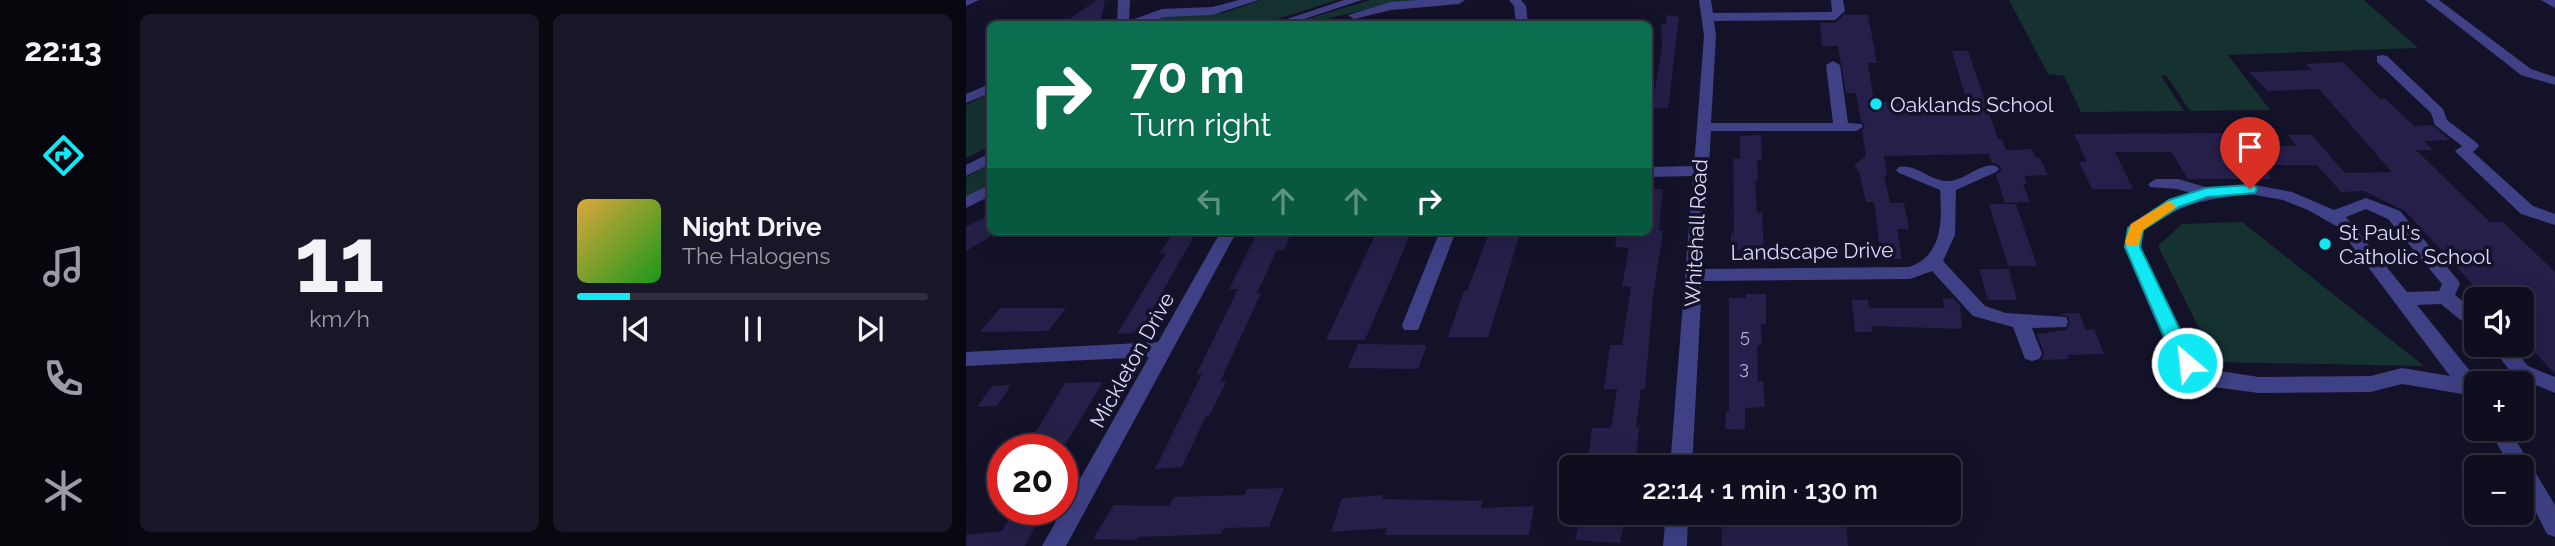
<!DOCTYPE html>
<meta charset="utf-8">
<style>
:root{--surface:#0f0e1f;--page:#181728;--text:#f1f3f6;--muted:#9b9ca4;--line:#2f2e3d;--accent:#11e8f4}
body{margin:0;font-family:Raleway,sans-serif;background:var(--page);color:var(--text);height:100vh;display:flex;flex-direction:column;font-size:26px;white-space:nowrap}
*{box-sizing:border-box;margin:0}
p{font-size:23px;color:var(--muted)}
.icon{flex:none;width:38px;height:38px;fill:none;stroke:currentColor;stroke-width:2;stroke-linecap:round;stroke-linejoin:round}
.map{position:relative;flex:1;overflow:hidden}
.sheet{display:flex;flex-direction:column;gap:14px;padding:14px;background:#080811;width:840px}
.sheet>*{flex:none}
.top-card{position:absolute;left:21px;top:21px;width:665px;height:214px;border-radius:10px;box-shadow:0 7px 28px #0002,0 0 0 2px var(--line);background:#0b6e4f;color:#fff;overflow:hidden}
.fabs{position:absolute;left:1498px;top:287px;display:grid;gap:14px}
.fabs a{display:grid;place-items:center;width:70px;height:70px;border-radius:10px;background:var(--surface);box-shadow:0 7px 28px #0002,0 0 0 2px var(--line);font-size:35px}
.speed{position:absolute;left:21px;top:434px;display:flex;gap:14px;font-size:35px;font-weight:700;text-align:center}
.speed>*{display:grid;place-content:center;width:91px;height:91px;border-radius:50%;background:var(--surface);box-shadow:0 7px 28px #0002,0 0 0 2px var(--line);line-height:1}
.speed .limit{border:10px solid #d22;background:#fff;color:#111}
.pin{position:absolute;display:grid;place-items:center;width:60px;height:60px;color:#fff;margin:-72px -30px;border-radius:50% 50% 50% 0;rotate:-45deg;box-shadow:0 0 7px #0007}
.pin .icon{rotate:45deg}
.me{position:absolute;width:77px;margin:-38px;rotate:332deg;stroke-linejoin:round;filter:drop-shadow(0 0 5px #0008)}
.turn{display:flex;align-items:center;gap:24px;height:147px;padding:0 28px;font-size:32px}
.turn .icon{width:91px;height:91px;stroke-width:2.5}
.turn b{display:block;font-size:49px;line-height:60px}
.lanes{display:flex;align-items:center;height:66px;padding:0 28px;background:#0003;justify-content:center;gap:35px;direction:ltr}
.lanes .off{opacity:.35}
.sheet .widget{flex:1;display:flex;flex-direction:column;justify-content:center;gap:10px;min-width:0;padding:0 24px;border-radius:10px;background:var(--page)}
.sheet .dial{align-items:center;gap:0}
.dial b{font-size:91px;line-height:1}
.song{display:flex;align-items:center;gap:21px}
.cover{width:84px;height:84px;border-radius:10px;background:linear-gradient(135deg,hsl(40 70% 55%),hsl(120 70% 35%))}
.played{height:7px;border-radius:4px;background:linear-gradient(90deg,var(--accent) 15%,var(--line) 15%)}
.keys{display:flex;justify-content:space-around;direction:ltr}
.sheet .tiles{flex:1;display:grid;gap:14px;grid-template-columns:repeat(2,1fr)}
.trip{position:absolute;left:593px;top:455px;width:402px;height:70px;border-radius:10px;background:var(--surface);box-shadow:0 7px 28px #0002,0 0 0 2px var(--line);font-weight:600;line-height:70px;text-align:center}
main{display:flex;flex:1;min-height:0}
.tab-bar{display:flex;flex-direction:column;width:126px;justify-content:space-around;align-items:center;background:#06060c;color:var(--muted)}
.tab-bar .icon{width:49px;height:49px}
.tab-bar .active{color:var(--accent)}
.tab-bar b{font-size:32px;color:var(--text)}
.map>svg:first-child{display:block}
.green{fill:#153230}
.building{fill:#251f49}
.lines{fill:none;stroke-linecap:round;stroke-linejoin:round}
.minor{fill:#3f4085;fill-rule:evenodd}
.route{fill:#11e8f4;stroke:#0b979f;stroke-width:2}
.slow{fill:#f59e0b}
.poi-dot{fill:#11e8f4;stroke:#141229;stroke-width:2.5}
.labels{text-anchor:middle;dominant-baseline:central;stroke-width:7;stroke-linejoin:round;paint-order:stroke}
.number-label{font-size:18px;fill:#afacd0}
.poi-label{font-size:21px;fill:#dddbfd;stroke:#141229;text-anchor:start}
.street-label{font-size:21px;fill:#dddbfd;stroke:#141229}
</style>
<main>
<nav class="tab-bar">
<b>22:13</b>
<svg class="icon active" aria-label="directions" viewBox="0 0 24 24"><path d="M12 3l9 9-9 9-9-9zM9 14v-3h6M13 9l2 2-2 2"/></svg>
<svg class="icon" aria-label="music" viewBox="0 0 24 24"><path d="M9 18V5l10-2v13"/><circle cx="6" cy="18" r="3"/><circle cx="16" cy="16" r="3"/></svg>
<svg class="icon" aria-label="phone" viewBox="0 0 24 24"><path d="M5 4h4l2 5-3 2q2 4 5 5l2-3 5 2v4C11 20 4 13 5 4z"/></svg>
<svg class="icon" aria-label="climate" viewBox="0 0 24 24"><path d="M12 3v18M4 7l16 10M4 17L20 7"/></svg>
</nav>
<section class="sheet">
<div class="tiles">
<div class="widget dial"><b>11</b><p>km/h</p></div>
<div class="widget">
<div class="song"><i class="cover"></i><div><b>Night Drive</b><p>The Halogens</p></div></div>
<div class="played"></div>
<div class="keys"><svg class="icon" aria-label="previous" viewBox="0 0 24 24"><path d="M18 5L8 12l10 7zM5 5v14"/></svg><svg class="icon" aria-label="pause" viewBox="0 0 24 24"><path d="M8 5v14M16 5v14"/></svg><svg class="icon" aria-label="next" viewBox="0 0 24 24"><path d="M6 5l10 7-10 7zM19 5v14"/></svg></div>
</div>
</div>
</section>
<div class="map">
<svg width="1589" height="546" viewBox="0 0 1589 546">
<rect width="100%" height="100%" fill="#141229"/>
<path class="green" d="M296,0H372L295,24H174L205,15L257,13Z
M404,0H471L410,7L339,24H325Z
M1043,0H1398L1452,48L1262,55L1304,110L1224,111L1200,75L1195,76L1218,111L1115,112L1098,76L1082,74Z
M24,93V146L0,158V105Z
M24,164V186L0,199V177Z
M1276,222L1458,366L1250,362L1192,246L1216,224Z"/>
<path class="building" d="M131,0H139L134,24H96Z
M701,15L713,17L702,108H686L696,46L695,25L700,24Z
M878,15H902L911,63H902L908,102H1001L986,51H1002L1032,139H1036L1040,150L1066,149L1070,158H1074L1082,175L1058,176L1061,184H1057L1064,202L1039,203L1030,175L1036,169L1032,164L1026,163L1023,154L918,156L921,175H918L924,203H938L943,229H931L936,259H915L908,202H900L893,172L888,165L900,156L896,131L899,126L895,121L890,93H880L872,46H856L854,23H869Z
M1377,62L1414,99H1420L1448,126L1466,125L1484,140L1458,141L1467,150H1450L1524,222H1537L1589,272V374L1556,338V299H1520L1439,211L1398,191L1375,192L1351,165H1296L1305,179H1222L1205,152H1149L1167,189H1126L1113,162H1121L1108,134L1269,133L1278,146H1330L1322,135H1346L1379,173L1426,172L1353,89L1302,91L1283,72L1346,70L1340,64Z
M795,135L796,160H791L792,181H789L791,213L796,212L798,254H782V250H765V233H768L767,159H774V136Z
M682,189H697L693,231H697L687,297L679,389H675L670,427H673L669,467H621L626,428H645L651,389H638L644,345H656L665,287L656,286L663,248L649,247L652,231H683Z
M1023,204H1050L1071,266H1042Z
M24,214V237L0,251V227Z
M208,231H231L173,333L151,334L200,253L193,254Z
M292,231H326L318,250H311L291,293H295L254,382H260L243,416H240L216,467L189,469L236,374L230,375L272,289H263Z
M524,231H555L522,337H482L498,291H501Z
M410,233H445L399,340H360Z
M1013,269H1043L1051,300H1022Z
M780,294H800V324L795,325L796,345H791L792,382L797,381L799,407L779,408V430L759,429L760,411H763V298H780Z
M987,298L994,306L996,329L905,326L906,332H889L886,300H902L903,308H979L976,299Z
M34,308H100L82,331L14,332Z
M1113,313L1120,330L1128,329L1138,354L1101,355L1103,359L1076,360L1078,353L1071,334L1100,330L1104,323L1102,316L1092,314Z
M392,344L461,345L452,369L382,368Z
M137,382L96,450H59L99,383Z
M45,385L31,406L11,407L26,386Z
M318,488L303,527L258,528L255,534L173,537L171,540L127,539L148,505L203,506L208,497L279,495L281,489Z
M417,495L416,499L517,501L515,508L568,506L563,535H419L421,528L365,532L376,498Z
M615,513H660L654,543L609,540Z
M792,513H879L882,546H756L755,519L792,520Z
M74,517L59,546H0V535L36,531L42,520Z"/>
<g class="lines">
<path class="minor" d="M0,0H13L0,6Z
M152,0H164L163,21L196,9L246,7L273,0H293L246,15L198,17L177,24H151Z
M378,0H396L323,24H306Z
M452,0H499L493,4L425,10L388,19L382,15L425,2Z
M543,0H555L560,6L562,24H550L548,6Z
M733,0H745L747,13L866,12L865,0H877L879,11L869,20L748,21L750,36L745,123H867L860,65L867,61L874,65L882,123L895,124L897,127L890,131H745L737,269L943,267C977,255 976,222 974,190L933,173L930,170L933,167C949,163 964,181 982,181C999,181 1014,162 1030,166L1033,169L1030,172L990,190L989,235L977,261L1019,306L1040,313L1100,317L1102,322L1100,327L1066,328L1076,354L1073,359L1066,361L1059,359L1047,327L1007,316L966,271L944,279L736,281L726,467H704L727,176L682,177V167L728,166L738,36Z
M1459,0H1473L1565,69L1589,77V85L1555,75Z
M1575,0H1589V8Z
M1416,55L1421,56L1477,109L1481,120L1511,143L1513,146L1507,152L1567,206L1589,214V225L1555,214L1492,154L1489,151L1496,146L1469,125L1465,113L1411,62V56Z
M24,84V93L0,103V94Z
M24,153V164L0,176V165Z
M1190,179H1212L1246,189L1284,184L1326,192L1368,210L1400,198L1434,211L1491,279L1494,283L1489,295L1510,312V329L1503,327L1475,304L1451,305L1512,381L1510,400L1501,399L1497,394L1436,384L1405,392L1293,393L1248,387L1227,379L1205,357L1158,247L1164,224L1189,208L1225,193L1211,189L1184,187L1182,184ZM1284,194L1317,200L1342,210L1372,227L1484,376L1436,368L1405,376L1293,377L1241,369L1223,352L1174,247L1178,230C1216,202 1239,200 1284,194ZM1400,209L1422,219L1476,284L1473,291L1441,292L1380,217Z
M24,185V196L0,208V196Z
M255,231H271L100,546H76L183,357L0,366V352L192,342Z
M474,231H490L454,325L452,330H438L436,325Z
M1524,345H1544L1562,366L1589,377V393L1548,376Z
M1522,429H1543L1589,505V537L1581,534L1556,485V467H1545Z
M700,513H722L721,546H697Z"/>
</g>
<path class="route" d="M1284,185L1289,186L1291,189L1289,193L1241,197L1213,207L1177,230L1174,247L1230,363L1227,368C1216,372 1212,366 1207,357L1159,247L1162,228L1203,200L1240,188Z"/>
<path class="slow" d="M1203,201L1210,206L1208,209L1177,230L1172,246H1161L1159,242L1165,224Z"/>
<g class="poi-dot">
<circle cx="910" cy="104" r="7"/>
<circle cx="1359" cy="244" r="7"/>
</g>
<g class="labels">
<g class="number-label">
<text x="779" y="335">5</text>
<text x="778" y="367">3</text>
</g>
<g class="poi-label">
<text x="924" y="104">Oaklands School</text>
<text x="1373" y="232">St Paul's<tspan x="1373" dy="24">Catholic School</tspan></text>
</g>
<g class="street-label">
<text transform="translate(730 233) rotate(-87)">Whitehall Road</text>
<text transform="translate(846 251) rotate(-1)">Landscape Drive</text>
<text transform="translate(166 360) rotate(-61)">Mickleton Drive</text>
</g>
</g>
</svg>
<div class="fabs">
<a><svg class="icon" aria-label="sound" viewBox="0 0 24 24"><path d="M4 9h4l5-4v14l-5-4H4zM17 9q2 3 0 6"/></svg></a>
<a>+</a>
<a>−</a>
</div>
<div class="speed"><div class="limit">20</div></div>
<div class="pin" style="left:1284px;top:189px;background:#d93025"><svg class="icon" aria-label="arrive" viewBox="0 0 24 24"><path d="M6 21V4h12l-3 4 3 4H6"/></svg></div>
<svg class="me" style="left:1221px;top:363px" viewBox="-20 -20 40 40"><circle r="17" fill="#11e8f4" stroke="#fff" stroke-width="3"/><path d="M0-11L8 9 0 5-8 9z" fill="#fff"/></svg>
<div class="trip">22:14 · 1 min · 130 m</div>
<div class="top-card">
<div class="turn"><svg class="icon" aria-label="right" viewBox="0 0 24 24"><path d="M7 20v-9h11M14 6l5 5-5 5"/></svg><div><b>70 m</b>Turn right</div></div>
<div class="lanes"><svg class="icon off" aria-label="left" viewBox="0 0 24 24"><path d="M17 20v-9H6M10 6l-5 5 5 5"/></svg><svg class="icon off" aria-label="ahead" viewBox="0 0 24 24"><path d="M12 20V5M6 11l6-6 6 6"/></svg><svg class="icon off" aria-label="ahead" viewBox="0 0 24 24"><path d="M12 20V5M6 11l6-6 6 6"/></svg><svg class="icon" aria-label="right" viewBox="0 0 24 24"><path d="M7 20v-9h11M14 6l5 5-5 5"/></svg></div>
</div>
</div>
</main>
